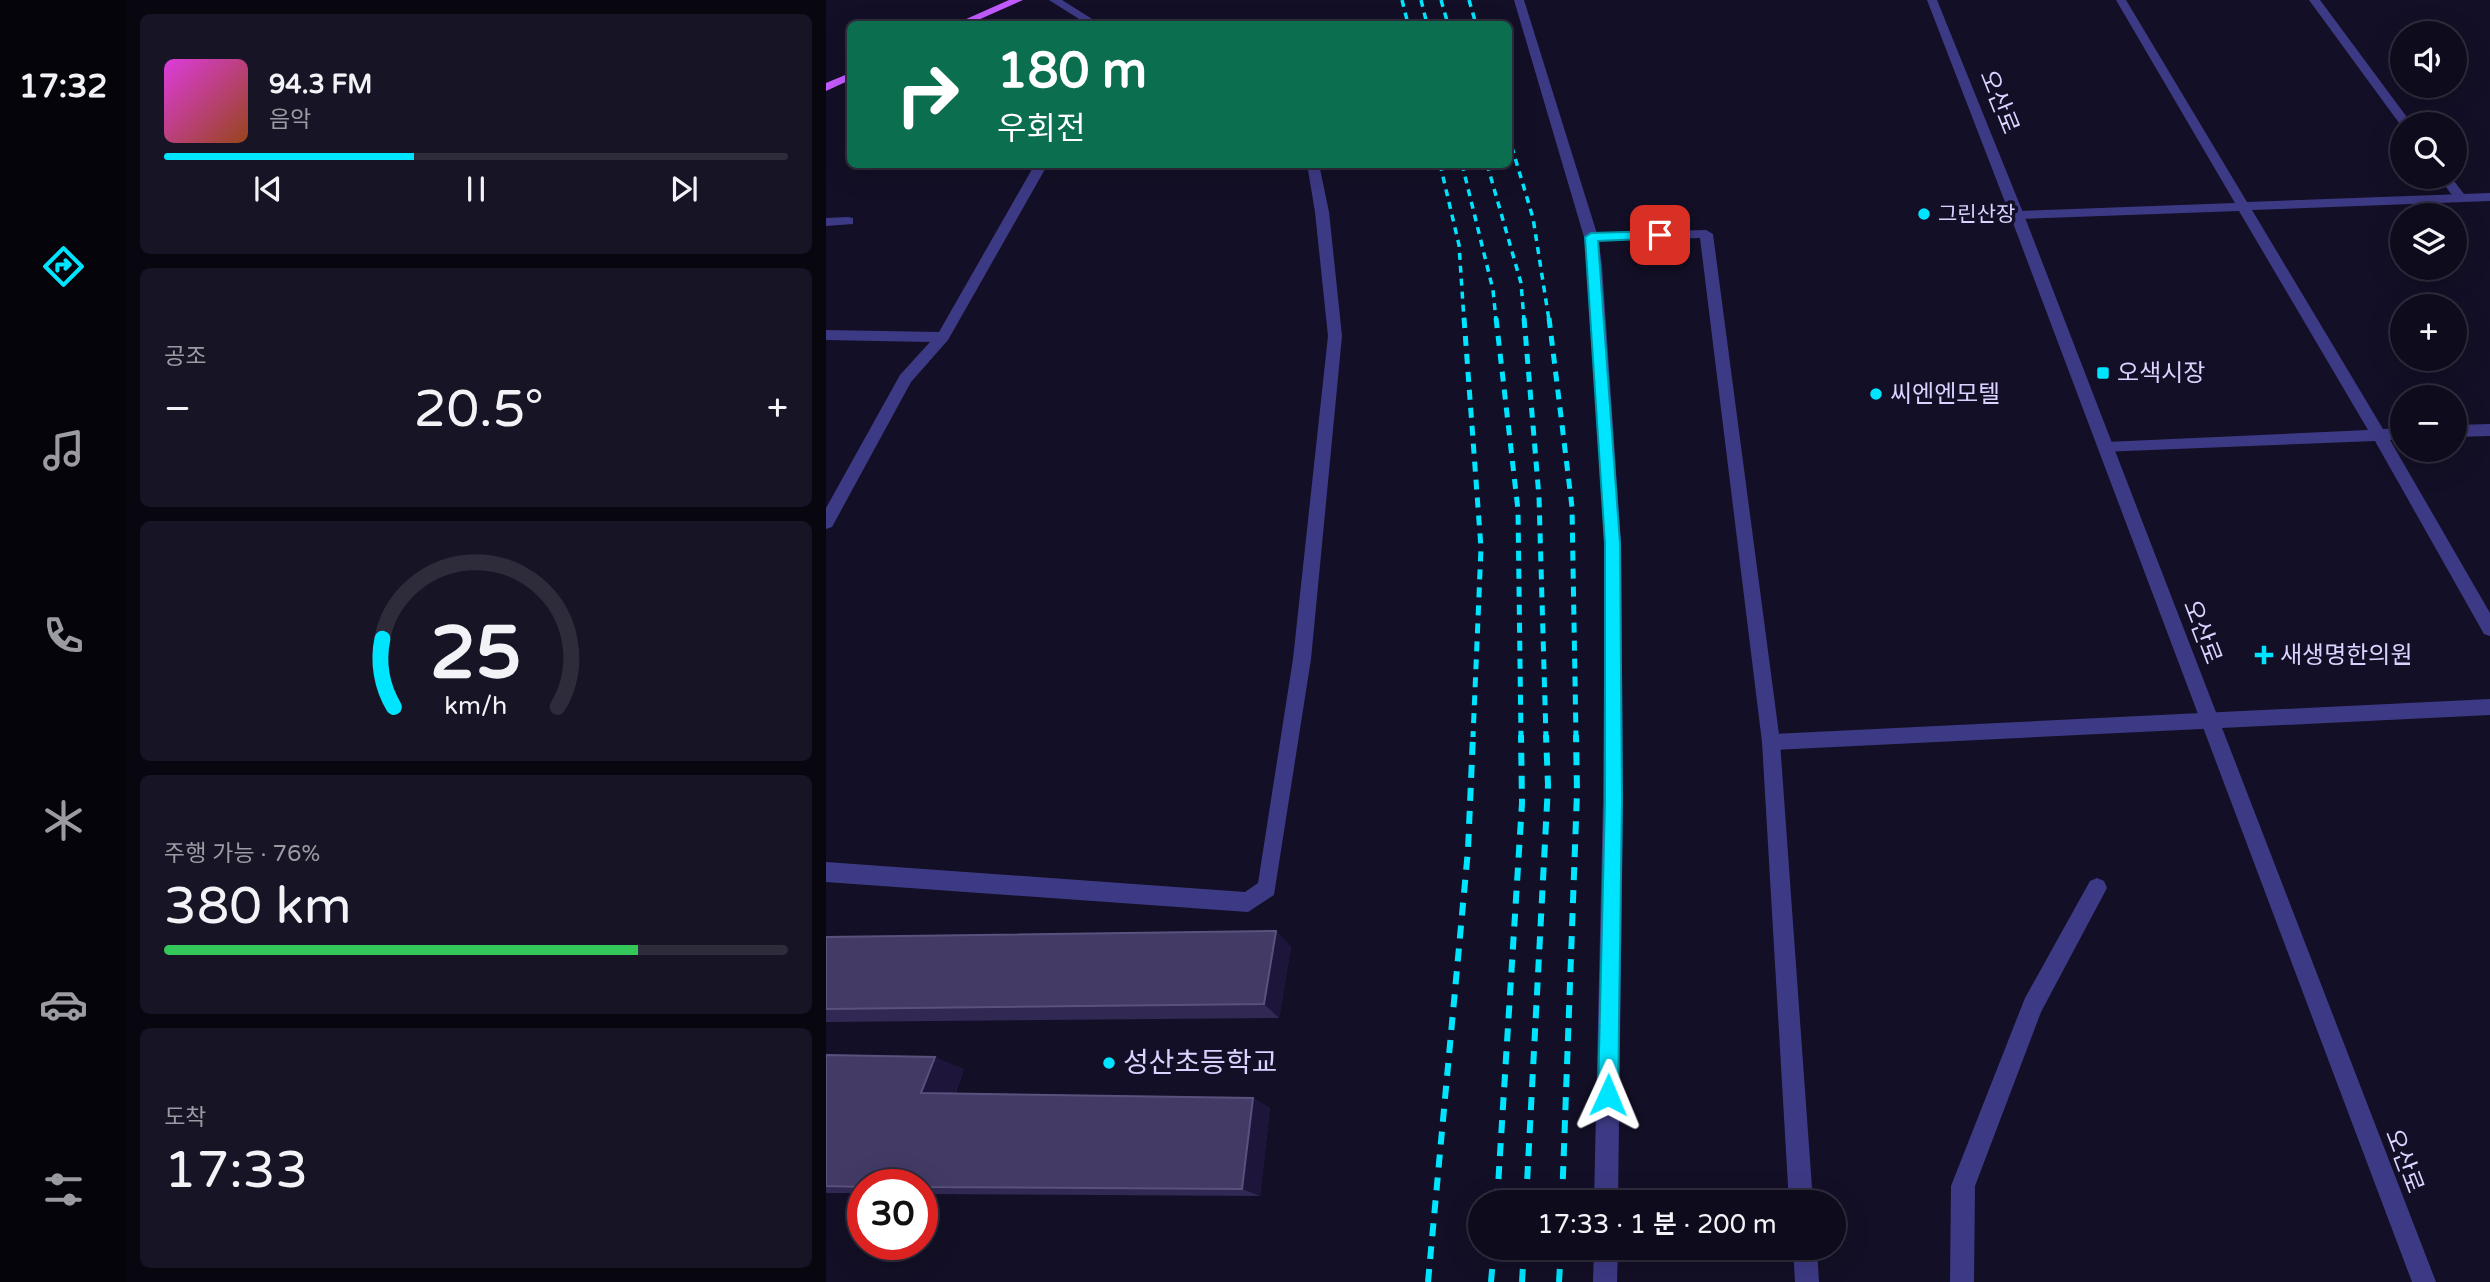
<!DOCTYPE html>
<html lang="ko">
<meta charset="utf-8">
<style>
:root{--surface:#0e0b1c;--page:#171425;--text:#f1f3f6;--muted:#9b9ba3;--line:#2e2b3b;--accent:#00e5ff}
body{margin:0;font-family:"Varela Round","Noto Sans KR",sans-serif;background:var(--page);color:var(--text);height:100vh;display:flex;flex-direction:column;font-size:26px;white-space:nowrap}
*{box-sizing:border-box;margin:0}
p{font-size:23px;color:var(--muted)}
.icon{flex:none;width:38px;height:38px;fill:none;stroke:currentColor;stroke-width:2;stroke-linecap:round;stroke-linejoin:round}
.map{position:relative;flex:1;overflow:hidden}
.panel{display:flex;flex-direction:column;gap:14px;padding:14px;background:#08060f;width:700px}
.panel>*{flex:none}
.top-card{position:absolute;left:21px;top:21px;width:665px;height:147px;border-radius:10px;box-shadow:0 7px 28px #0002,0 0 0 2px var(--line);background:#0b6e4f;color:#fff;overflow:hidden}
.tools{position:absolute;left:1564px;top:21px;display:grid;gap:14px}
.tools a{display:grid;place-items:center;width:77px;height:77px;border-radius:50%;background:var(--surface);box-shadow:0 7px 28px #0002,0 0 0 2px var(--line);font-size:35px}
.speed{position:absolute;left:21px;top:1169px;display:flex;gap:14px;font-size:35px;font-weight:700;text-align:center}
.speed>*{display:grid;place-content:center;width:91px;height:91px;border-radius:50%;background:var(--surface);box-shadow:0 7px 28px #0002,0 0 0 2px var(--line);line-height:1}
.speed .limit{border:10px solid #d22;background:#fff;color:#111}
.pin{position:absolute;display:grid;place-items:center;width:60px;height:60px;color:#fff;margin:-30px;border-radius:14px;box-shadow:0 4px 10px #0006}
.me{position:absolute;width:77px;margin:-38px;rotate:1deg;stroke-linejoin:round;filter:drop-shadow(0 0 5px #0008)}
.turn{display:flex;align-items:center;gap:24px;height:147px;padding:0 35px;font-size:32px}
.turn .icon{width:91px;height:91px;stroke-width:2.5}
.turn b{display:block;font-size:49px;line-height:60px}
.big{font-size:52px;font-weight:600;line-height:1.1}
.panel .widget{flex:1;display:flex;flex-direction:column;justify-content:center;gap:10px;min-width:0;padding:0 24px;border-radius:10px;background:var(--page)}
.panel .dial{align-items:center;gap:0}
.dial svg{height:182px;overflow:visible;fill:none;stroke:var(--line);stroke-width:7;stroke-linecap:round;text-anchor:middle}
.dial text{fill:var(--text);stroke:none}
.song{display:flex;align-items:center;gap:21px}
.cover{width:84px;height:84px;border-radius:10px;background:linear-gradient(135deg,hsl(300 70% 55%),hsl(20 70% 35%))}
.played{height:7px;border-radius:4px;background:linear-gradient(90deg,var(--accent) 40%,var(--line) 40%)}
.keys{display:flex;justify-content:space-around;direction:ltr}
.heat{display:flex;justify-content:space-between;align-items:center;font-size:38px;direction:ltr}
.charge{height:10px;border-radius:5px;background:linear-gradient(90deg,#34c759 76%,var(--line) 0)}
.trip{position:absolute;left:642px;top:1190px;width:378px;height:70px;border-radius:35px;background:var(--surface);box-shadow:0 7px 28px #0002,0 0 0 2px var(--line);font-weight:600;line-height:70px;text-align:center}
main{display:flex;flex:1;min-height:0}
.menu{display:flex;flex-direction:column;width:126px;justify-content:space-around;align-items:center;background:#06040b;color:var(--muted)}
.menu .icon{width:49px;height:49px}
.menu .selected{color:var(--accent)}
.menu b{font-size:32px;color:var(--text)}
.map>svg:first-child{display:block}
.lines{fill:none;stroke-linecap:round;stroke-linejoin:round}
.service{fill:#3d3a85;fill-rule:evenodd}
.pedestrian{fill:#3d3a85;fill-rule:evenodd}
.minor{fill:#3d3a85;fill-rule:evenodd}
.tertiary{fill:#3d3a85;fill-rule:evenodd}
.primary{fill:#c25bff;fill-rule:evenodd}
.rail-far2{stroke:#00e5ff;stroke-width:3.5;stroke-dasharray:7 6;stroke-linecap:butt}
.rail-far1{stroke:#00e5ff;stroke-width:5;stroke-dasharray:10 8;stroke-linecap:butt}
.rail{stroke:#00e5ff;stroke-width:6;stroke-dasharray:13 10;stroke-linecap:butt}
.wall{fill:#312854}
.shaded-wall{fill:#1d163a}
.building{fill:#433a66;stroke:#5a527e;stroke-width:2}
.route{fill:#00e5ff;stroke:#0095a6;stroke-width:2}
.poi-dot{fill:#00e5ff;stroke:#130f26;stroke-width:2.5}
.labels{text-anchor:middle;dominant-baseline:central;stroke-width:7;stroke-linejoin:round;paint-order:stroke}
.far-poi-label{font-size:21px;fill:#d9d4ff;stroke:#130f26;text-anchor:start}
.street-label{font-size:24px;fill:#d9d4ff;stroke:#130f26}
.poi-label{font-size:24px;fill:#d9d4ff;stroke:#130f26;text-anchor:start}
.near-poi-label{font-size:28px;fill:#d9d4ff;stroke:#130f26;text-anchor:start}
</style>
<main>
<nav class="menu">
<b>17:32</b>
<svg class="icon selected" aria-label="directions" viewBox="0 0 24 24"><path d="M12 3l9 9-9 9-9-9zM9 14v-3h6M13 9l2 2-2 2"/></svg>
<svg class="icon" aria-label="music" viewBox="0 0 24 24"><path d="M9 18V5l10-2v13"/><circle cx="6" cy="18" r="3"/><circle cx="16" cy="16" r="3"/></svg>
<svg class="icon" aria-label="phone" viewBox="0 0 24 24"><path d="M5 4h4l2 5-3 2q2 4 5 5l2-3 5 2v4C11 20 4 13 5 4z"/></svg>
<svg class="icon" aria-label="climate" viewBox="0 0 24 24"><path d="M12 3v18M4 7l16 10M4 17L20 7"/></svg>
<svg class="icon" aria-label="car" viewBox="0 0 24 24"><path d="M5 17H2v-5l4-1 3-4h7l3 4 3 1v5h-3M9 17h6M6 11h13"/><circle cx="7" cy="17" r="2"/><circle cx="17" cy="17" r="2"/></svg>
<svg class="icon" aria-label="filters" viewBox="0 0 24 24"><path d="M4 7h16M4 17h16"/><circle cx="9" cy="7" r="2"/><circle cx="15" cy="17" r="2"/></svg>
</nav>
<section class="panel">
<div class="widget">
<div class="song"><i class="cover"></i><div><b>94.3 FM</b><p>음악</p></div></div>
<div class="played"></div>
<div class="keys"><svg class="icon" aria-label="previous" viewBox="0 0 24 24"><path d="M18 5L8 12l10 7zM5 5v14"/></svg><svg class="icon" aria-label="pause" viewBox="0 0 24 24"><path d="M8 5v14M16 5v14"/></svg><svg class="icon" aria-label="next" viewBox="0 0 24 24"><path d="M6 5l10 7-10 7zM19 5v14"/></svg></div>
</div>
<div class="widget"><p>공조</p>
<div class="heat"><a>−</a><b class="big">20.5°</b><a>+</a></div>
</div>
<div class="widget dial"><svg viewBox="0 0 100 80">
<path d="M14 69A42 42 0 1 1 86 69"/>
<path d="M14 69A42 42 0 0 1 9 39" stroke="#00e5ff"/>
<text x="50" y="56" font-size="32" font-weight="700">25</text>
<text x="50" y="72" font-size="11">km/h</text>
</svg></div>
<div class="widget"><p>주행 가능 · 76%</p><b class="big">380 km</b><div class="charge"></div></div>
<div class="widget"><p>도착</p><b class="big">17:33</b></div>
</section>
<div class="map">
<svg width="1664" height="1282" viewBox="0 0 1664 1282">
<rect width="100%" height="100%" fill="#130f26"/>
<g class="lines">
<path class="service" d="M880,230L887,234L954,742L987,1202H963L936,742L874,238L765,241L758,237L765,233Z
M1271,878L1278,881L1281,888L1215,1012L1149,1186L1148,1282H1124L1125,1186L1199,998L1264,881Z
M967,1248H991L993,1282H969Z"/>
<path class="pedestrian" d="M1483,0H1494L1586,124L1576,127Z
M1613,177H1625L1641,198L1640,201H1630Z"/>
<path class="minor" d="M223,0H236L274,24H261Z
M688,0H698L772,237L776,265L795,544L797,800L792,1202H768L777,800L779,544L762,265L758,237Z
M1290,0H1300L1421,202L1664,193V201L1426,210L1557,429L1577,428V440H1564L1664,613V636L1658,634L1549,441L1275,452L1272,448L1275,444L1280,442L1542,430L1413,211L1191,219L1184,215L1191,211L1409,203Z
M209,164H222L122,340L85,382L6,527L0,529V508L74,375L104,342L0,340V330L113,332Z
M481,164H493L503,212L516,336L485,659L448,895L422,912L0,882V862L419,892L432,883L467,659L502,336L489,212Z
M22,217L27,218V224L0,226V218Z
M1664,424V436L1629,437V425Z
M1664,699V715L945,750L938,748L936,742L938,736L945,734Z
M768,1248H792L791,1282H767Z"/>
<path class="tertiary" d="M1101,0H1111L1198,215L1610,1282H1586L1184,215Z"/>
<path class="primary" d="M183,0H197L143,24H129Z
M24,73V80L0,91V83Z"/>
<path class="rail-far2" d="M576,0L582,24
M595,0L601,24
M615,0L622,24
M643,0L650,24
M682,134L707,218L723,320
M614,164L633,245L638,320
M636,164L667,290L670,320
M661,164L695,283L698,320"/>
<path class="rail-far1" d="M638,318L655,548L647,737
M670,318L692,510L695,737
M698,318L713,497L720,737
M723,318L746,507L750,737"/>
<path class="rail" d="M671,1202L696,803L695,735
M700,1202L722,785L720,735
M736,1202L751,792L750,735
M602,1282L642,850L647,735
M665,1282L668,1248
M696,1282L698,1248
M733,1282L735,1248"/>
</g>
<path class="wall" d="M450,931L465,947L453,1018L0,1022V937Z
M0,1055L138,1069L129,1094L427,1098L444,1108L434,1196L96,1194V1185H37V1193H0Z"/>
<path class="shaded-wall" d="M450,931L465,947L453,1018L438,1004Z
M109,1057L138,1069L125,1103L95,1093Z
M427,1098L444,1108L434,1196L416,1189Z"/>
<path class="building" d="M450,931L438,1004L0,1009V937Z
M0,1055L109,1057L95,1093L427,1098L416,1189L96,1187V1185H37V1187L0,1186Z"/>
<path class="route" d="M834,231L839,232V238L772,241L794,544L796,800L792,1095L789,1102L782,1105L775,1102L772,1095L779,800V544L759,237L765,233Z"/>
<g class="poi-dot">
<circle cx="1098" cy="214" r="7"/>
<rect x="1270" y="366" width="14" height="14" rx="3.5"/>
<circle cx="1050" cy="394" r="7"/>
<path d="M1434.5 644.5h7v7h7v7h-7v7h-7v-7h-7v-7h7z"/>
<circle cx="283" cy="1063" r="7"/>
</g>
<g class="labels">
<g class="far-poi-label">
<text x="1112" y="214">그린산장</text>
</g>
<g class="street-label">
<text transform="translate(1173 102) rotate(68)">오산로</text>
<text transform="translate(1376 632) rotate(69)">오산로</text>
<text transform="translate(1578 1161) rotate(69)">오산로</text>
</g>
<g class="poi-label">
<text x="1291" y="373">오색시장</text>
<text x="1064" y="394">씨엔엔모텔</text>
<text x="1454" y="655">새생명한의원</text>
</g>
<g class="near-poi-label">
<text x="297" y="1063">성산초등학교</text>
</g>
</g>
</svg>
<div class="tools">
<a><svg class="icon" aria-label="sound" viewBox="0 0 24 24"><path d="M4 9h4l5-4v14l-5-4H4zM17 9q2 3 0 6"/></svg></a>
<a><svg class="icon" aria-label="search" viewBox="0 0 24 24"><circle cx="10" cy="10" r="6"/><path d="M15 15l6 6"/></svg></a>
<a><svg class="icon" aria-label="layers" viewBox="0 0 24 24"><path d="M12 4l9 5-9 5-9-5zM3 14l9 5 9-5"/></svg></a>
<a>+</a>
<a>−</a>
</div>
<div class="speed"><div class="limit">30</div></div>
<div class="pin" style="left:834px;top:235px;background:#d93025"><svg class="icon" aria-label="arrive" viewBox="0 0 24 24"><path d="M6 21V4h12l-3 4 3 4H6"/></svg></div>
<svg class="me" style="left:782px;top:1095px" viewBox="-20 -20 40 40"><path d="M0-17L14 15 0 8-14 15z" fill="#00e5ff" stroke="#fff" stroke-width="4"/></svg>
<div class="trip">17:33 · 1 분 · 200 m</div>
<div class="top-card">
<div class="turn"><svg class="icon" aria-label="right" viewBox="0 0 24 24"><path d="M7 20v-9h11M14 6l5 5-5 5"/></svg><div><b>180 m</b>우회전</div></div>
</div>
</div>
</main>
